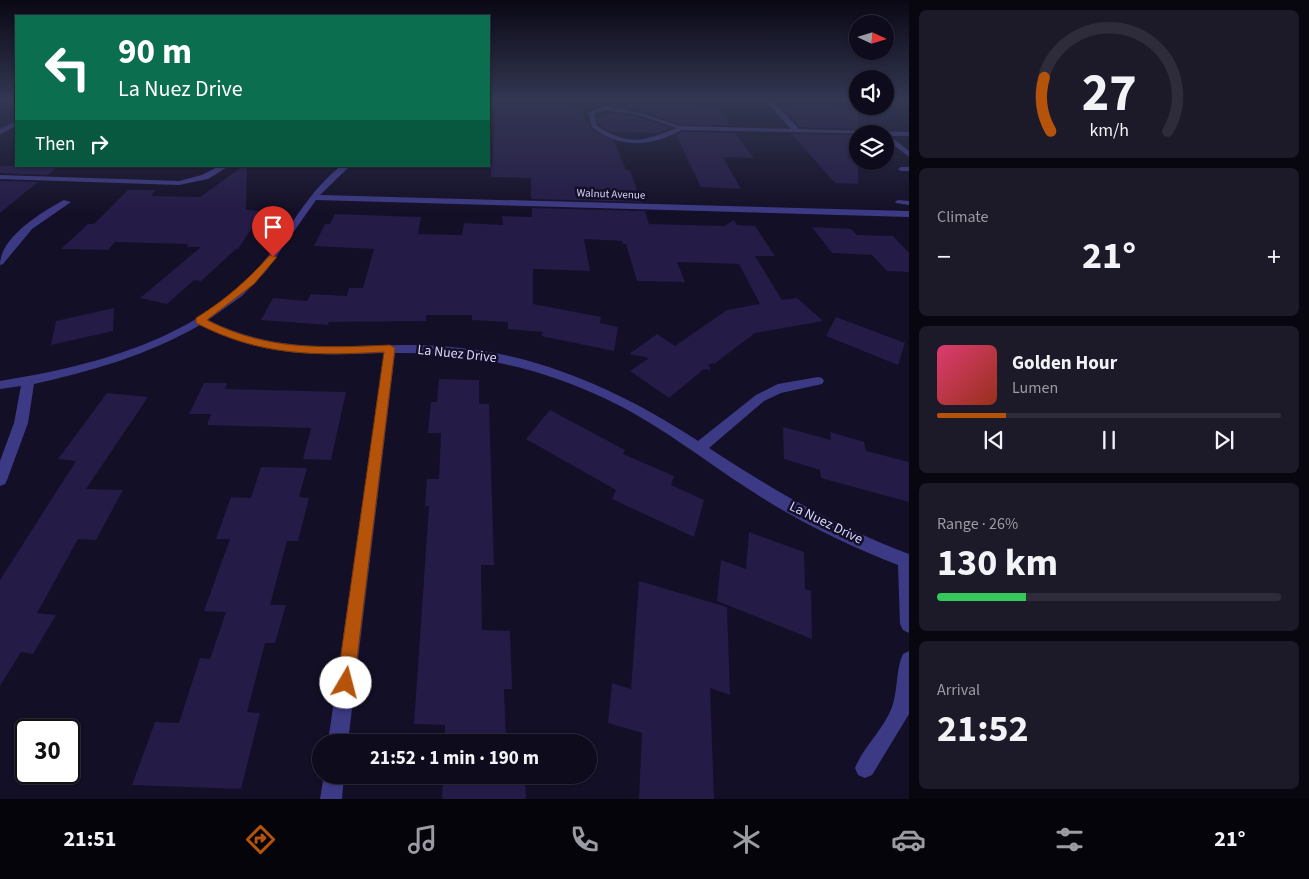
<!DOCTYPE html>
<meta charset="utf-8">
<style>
:root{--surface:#0e0b1c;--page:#1c1929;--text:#f1f3f6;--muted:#9b9ba3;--line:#2e2b3b;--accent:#b45309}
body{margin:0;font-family:"Source Sans 3",sans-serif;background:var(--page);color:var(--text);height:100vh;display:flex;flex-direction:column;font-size:19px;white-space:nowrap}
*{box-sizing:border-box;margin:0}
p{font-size:16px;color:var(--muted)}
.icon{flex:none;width:28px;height:28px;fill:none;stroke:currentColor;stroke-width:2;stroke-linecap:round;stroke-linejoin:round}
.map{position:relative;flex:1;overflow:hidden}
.side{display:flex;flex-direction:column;gap:10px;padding:10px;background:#08060f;width:400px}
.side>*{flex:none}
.top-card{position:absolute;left:15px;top:15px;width:475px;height:152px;border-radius:0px;box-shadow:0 1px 4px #0004,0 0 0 1px var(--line);background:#0b6e4f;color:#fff;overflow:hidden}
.needle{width:32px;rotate:94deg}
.buttons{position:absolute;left:849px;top:15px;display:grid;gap:10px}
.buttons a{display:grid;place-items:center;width:45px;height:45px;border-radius:50%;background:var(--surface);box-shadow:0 1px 4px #0004,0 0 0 1px var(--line);font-size:25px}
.speed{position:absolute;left:15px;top:719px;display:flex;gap:10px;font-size:25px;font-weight:700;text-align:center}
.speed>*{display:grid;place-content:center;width:65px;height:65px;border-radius:50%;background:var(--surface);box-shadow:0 1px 4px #0004,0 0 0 1px var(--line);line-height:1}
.speed .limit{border:2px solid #111;border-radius:8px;background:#fff;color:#111}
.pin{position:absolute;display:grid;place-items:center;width:42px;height:42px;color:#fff;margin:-51px -21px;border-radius:50% 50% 50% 0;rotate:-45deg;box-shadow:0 0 5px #0007}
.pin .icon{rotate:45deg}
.me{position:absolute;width:55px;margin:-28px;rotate:8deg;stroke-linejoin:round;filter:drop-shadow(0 0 4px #0008)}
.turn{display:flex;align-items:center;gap:18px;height:105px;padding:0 20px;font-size:22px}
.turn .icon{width:65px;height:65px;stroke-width:2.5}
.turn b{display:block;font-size:35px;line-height:42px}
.then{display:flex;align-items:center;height:48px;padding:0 20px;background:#0003;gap:10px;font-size:19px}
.big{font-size:38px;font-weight:700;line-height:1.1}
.side .tile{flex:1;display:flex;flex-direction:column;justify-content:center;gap:8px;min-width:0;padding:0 18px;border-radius:8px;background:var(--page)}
.side .dial{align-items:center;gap:0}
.dial svg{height:130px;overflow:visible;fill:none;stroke:var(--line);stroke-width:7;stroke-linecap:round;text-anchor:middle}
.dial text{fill:var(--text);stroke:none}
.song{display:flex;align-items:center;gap:15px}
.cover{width:60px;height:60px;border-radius:8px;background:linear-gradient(135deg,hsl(340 70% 55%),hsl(10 70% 35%))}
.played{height:5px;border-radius:2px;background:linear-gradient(90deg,var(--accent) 20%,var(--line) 20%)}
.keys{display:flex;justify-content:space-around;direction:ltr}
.heat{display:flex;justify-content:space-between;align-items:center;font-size:28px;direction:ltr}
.charge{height:8px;border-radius:4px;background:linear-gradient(90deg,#34c759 26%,var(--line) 0)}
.trip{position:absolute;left:312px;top:734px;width:285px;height:50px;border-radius:25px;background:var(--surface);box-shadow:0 1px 4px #0004,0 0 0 1px var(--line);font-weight:700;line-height:50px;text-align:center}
.menu{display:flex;height:80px;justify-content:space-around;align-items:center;background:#06040b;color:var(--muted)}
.menu .icon{width:35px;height:35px}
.menu .active{color:var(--accent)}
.menu b{font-size:22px;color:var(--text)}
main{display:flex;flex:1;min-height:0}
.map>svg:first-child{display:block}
.building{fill:#241b47}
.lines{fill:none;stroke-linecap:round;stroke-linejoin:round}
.lane{fill:#3d3a85;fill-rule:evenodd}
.street{fill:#3d3a85;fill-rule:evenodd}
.route{fill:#b45309;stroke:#753606}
.labels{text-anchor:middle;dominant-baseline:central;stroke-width:5;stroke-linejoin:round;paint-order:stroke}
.far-street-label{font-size:11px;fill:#d9d4ff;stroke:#130f26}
.street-label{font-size:14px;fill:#d9d4ff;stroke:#130f26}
</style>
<main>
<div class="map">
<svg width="909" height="799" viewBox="0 0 909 799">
<rect width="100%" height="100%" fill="#130f26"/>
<path class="building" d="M496,101L582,106L586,123L589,122L591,129L614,141L626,170H630L641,202L531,199V178L491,177Z
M635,101H684L687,105L716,106L730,125H681L642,111L622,107Z
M788,101H826L831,106H858V129L800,127L781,107H794Z
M610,113L638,117L671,128L658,133L611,132L599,125L597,118Z
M682,132L735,133L754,158L723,157L741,189L701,187L676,135Z
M792,134L858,135V152L847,155L849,158L858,160V184L835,183Z
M0,166H58L48,175L0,173Z
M243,166H247L246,210L263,211L238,249H236L201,281L194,280L167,304L140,298L201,247H187L188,244L115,242L108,250L61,249L88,224H94L128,190H156L151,196L200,197Z
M0,181L38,182L0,213Z
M532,208L645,211L649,224L724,226L734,220L737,225L755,226L775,256H755L782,300L797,298L823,321L755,333L714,364L712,363L708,366L711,368L710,370L704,369L669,398L630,371L649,358L629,354L657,334L675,346L727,310L760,304L739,264L677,262L685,282L637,281L626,244H623L622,241L584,239L590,271L533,269V304L601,317L600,323L618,327L614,351L541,336L543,332L508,329V322L472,320V315H426V321L329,322L328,325L261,320L273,298L307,301L311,294L347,296L349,288H363L374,249L314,246L325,224H330L335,214L421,217L418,234L462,235L464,223L503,225L502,216L532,217Z
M812,227L851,229L857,235L893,236L909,253V272L887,271L872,255L832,253Z
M114,308L113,331L51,345L56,321Z
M836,317L905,343L898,365L826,336Z
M439,379L479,380V404H489L494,565H481L482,630L510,631L512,689H504L506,742H445V725L414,724L429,506H425L427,479H439L441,433H428L431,402H437Z
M204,383H227L225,389L346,392L331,460L303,459L311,428L207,425L211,414H189Z
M107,393L148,397L86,489L123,490L96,540L78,539L37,613L56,615L33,654L21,652L0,686V580L76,461L58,459Z
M550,410L625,450L623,454L674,476L671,485L704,500L694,537L612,499L616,490L526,439Z
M783,427L831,440L830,432L864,442L866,451L909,462V502L821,478L820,470L784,459Z
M261,467L307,468L299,497L309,498L298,541H287L270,605H286L275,643H265L247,712L260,713L241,789L132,785L155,722L179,723L200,658L210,659L226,612L204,611L230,539H216L231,497L251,498Z
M749,532L804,552L805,589L811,591L812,639L717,601L721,560L746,569Z
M639,581L727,607L730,695L710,688L714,799H639L642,733L608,723L612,683L631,689Z
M443,775H525L526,799H442Z"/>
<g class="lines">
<path class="lane" d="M606,106L641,113L685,128C656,146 619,150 592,127L588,112ZM606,110L638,115L677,128C643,141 631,147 597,126L594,113Z
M858,154V158L849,156Z
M885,155L891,156L892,157L885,159Z
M909,167V171H901L898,169L901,167Z
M898,200L909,201V205L896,203L895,202Z"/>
<path class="street" d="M766,101H773L799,129L909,132V136H890L909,151V157L885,138V134L682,130L679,128L682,126L791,129Z
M16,121V126L0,134V129Z
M219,166H229L208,179L179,185L0,179V175L179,181L202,175Z
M341,166H350L320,195L909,211V217L316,200L266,271L242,296L208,320C289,360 354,341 438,346C533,351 620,390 698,441L756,395L778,384L818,377L822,378L824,381L822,384L781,393L764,401L709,448C773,490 837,527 909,554V633L903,630L900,624L898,565C847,545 797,521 750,490C702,459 656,422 604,398C538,367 468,352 395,353L348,742H328L384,353C315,356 263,357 200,325C148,355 92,371 34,384L28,423L7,480L5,484L0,486V461L14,423L21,386L0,389V381C93,366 196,340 260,266C289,233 305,194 341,166Z
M64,200L71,202L32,229L3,264L0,265C0,237 42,212 64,200Z
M909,651V714L872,775L865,778L858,775L855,768C864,746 884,729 892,707C898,690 896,668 903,654Z
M324,775H344L342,799H320Z"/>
</g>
<linearGradient id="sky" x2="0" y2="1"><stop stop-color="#0a0815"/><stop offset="0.47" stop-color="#333752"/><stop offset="1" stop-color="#333752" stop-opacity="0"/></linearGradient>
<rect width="909" height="213" fill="url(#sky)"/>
<path class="route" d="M270,255L277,257L254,284L207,320C267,351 324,348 390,345L395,348L354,683L352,689L346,692L340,689L337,683L384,352C314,356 260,356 196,323V318C225,300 247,281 270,255Z"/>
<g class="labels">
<g class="far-street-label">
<text transform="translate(611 194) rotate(2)">Walnut Avenue</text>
</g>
<g class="street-label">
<text transform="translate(457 354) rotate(6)">La Nuez Drive</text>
<text transform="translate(826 523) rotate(26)">La Nuez Drive</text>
</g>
</g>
</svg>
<div class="buttons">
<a><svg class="needle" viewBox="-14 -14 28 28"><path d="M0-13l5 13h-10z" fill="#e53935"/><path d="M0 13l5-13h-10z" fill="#9b9ba3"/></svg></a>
<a><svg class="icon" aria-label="sound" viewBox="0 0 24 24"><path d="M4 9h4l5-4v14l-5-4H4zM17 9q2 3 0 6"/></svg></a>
<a><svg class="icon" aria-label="layers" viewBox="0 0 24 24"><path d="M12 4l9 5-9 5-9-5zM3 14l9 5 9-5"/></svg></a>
</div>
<div class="speed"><div class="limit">30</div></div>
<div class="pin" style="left:273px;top:257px;background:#d93025"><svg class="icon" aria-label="arrive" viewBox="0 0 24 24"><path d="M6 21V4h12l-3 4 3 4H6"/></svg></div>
<svg class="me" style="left:346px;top:683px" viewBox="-20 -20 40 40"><circle r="19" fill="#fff"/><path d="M0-13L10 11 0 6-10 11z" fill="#b45309"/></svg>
<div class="trip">21:52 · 1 min · 190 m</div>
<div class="top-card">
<div class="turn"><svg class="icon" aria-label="left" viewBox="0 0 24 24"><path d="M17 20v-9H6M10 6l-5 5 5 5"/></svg><div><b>90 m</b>La Nuez Drive</div></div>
<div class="then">Then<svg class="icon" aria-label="right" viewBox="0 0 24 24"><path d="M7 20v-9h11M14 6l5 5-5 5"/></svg></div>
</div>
</div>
<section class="side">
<div class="tile dial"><svg viewBox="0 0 100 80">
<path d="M14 69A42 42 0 1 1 86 69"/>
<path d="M14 69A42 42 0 0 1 10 36" stroke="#b45309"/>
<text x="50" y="56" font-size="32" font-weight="700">27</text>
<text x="50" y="72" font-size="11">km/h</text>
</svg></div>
<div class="tile"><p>Climate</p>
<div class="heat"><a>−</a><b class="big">21°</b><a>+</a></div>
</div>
<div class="tile">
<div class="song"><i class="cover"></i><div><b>Golden Hour</b><p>Lumen</p></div></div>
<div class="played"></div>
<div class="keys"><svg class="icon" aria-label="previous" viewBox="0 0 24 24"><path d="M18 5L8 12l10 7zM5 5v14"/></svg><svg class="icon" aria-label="pause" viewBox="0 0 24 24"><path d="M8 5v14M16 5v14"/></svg><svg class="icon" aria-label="next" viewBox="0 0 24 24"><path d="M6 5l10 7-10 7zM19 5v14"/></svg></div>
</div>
<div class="tile"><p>Range · 26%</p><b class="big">130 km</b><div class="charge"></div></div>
<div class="tile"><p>Arrival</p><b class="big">21:52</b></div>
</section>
</main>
<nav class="menu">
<b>21:51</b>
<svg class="icon active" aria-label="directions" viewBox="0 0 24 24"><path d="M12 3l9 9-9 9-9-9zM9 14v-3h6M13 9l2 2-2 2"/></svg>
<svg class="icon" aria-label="music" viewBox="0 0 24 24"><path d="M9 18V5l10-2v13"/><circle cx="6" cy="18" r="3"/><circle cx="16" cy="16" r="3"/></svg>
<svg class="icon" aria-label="phone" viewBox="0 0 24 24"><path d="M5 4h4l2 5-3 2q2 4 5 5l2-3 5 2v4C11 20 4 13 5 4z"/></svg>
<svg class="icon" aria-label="climate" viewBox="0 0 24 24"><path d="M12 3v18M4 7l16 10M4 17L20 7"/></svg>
<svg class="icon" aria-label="car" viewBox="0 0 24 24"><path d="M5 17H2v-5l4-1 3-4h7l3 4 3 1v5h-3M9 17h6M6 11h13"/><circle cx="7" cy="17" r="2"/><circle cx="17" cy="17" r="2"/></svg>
<svg class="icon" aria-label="filters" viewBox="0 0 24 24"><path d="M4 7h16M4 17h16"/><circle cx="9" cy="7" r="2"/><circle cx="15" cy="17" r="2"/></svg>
<b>21°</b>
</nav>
